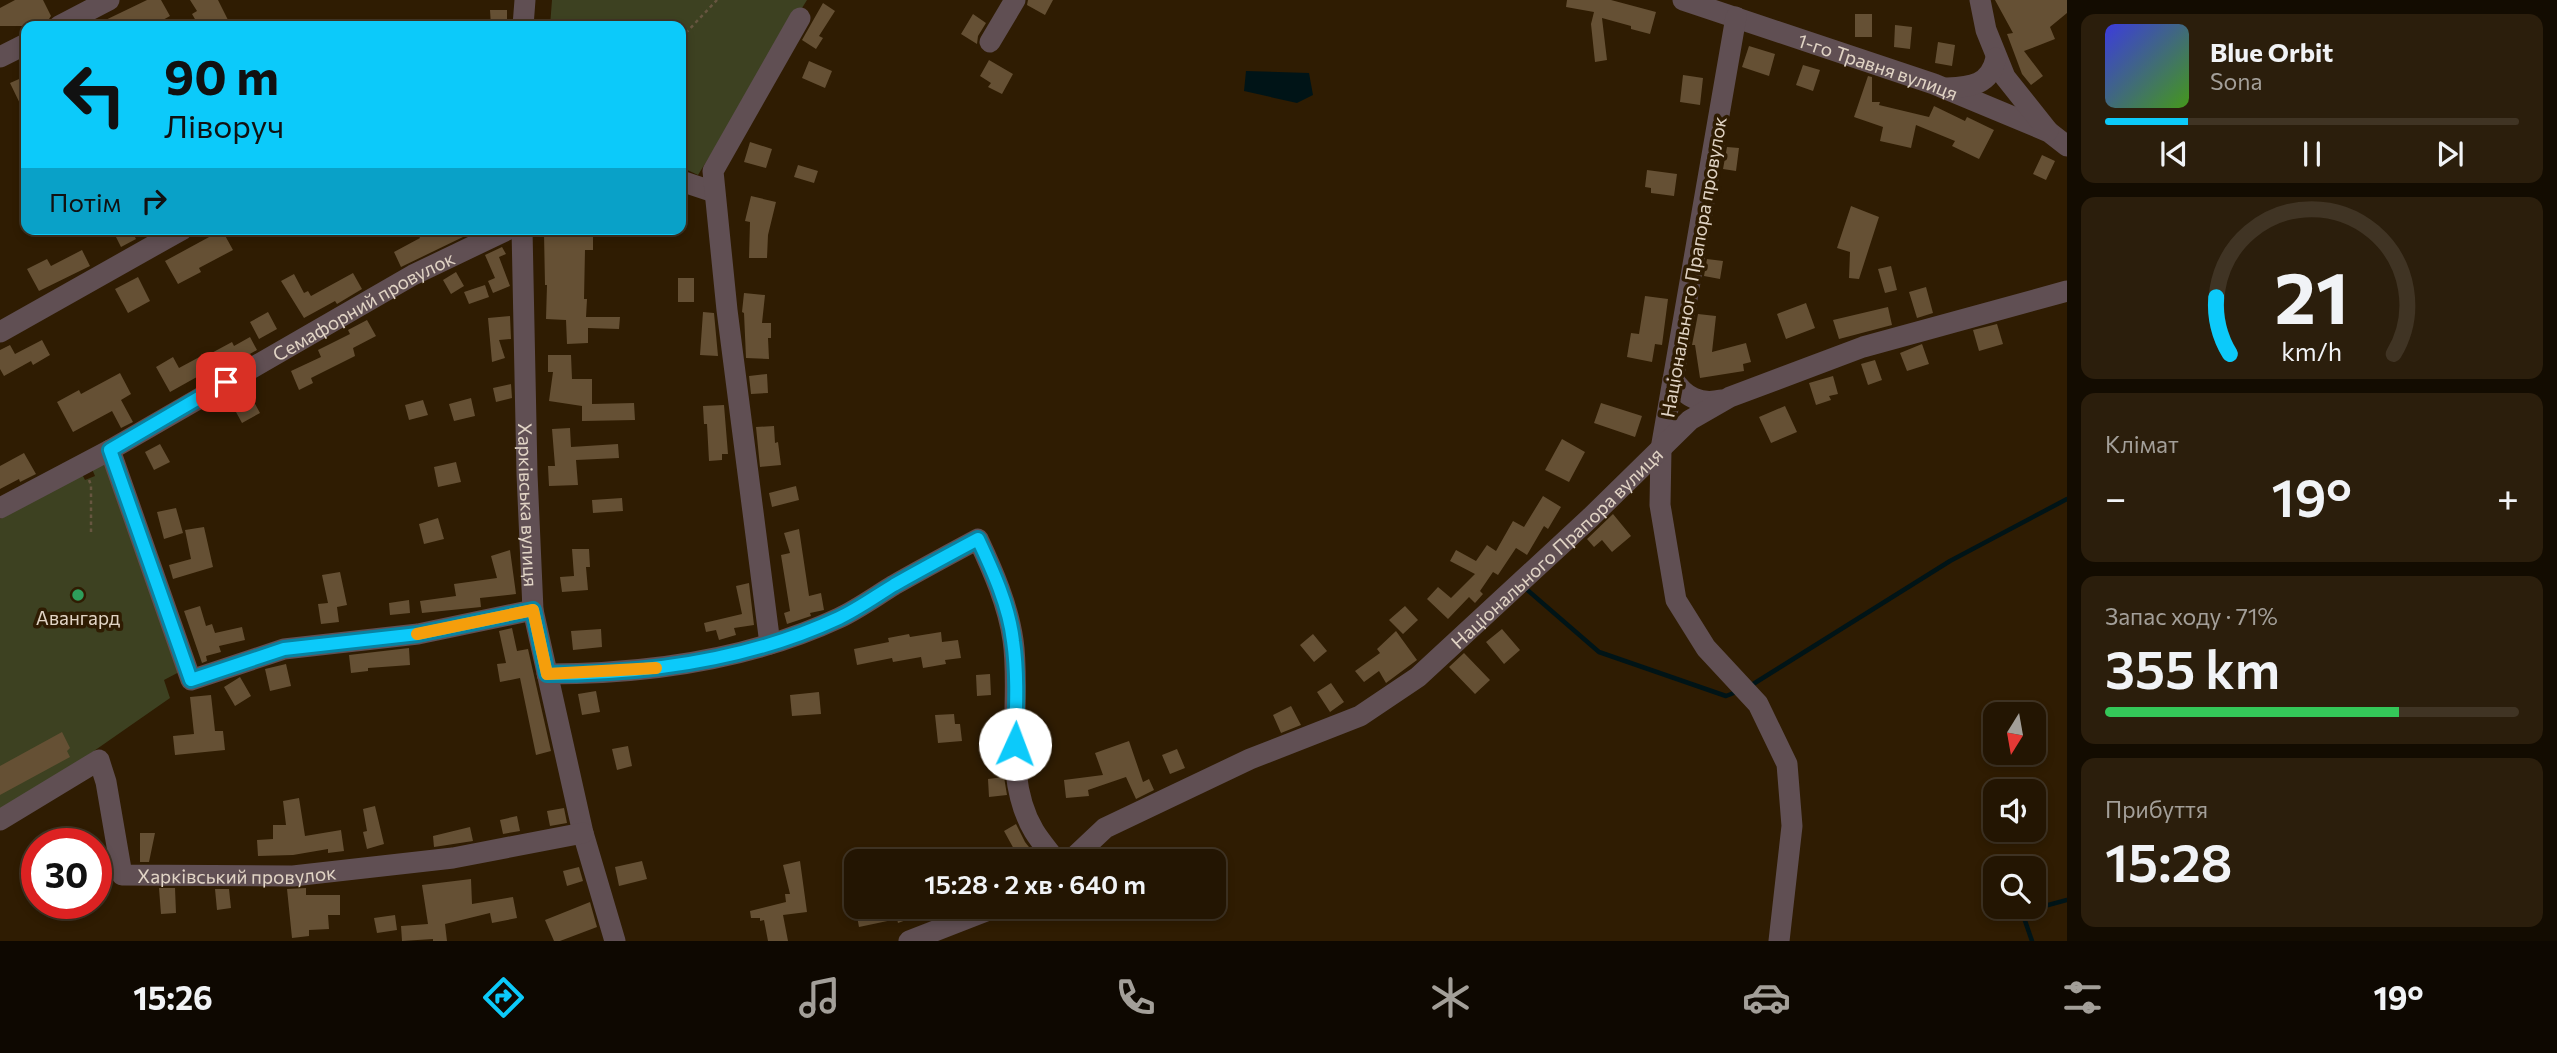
<!DOCTYPE html>
<html lang="uk">
<meta charset="utf-8">
<style>
:root{--surface:#231502;--page:#2b1e0c;--text:#f1f3f6;--muted:#a39f99;--line:#403424;--accent:#0ccafa}
body{margin:0;font-family:Commissioner,sans-serif;background:var(--page);color:var(--text);height:100vh;display:flex;flex-direction:column;font-size:26px;white-space:nowrap}
*{box-sizing:border-box;margin:0}
p{font-size:23px;color:var(--muted)}
.icon{flex:none;width:38px;height:38px;fill:none;stroke:currentColor;stroke-width:2;stroke-linecap:round;stroke-linejoin:round}
.map{position:relative;flex:1;overflow:hidden}
.side{display:flex;flex-direction:column;gap:14px;padding:14px;background:#130c01;width:490px}
.side>*{flex:none}
.hud{position:absolute;left:21px;top:21px;width:665px;height:214px;border-radius:14px;box-shadow:0 4px 10px #0003,0 0 0 2px var(--line);background:#0ccafa;color:#111;overflow:hidden}
.needle{width:46px;rotate:191deg}
.tools{position:absolute;left:1983px;top:702px;display:grid;gap:14px}
.tools a{display:grid;place-items:center;width:63px;height:63px;border-radius:14px;background:var(--surface);box-shadow:0 4px 10px #0003,0 0 0 2px var(--line);font-size:35px}
.speed{position:absolute;left:21px;top:828px;display:flex;gap:14px;font-size:35px;font-weight:700;text-align:center}
.speed>*{display:grid;place-content:center;width:91px;height:91px;border-radius:50%;background:var(--surface);box-shadow:0 4px 10px #0003,0 0 0 2px var(--line);line-height:1}
.speed .limit{border:10px solid #d22;background:#fff;color:#111}
.pin{position:absolute;display:grid;place-items:center;width:60px;height:60px;color:#fff;margin:-30px;border-radius:14px;box-shadow:0 4px 10px #0006}
.me{position:absolute;width:77px;margin:-38px;rotate:2deg;stroke-linejoin:round;filter:drop-shadow(0 0 5px #0008)}
.turn{display:flex;align-items:center;gap:24px;height:147px;padding:0 28px;font-size:32px}
.turn .icon{width:91px;height:91px;stroke-width:2.5}
.turn b{display:block;font-size:49px;line-height:60px}
.then{display:flex;align-items:center;height:66px;padding:0 28px;background:#0003;gap:14px;font-size:26px}
.big{font-size:52px;font-weight:600;line-height:1.1}
.side .tile{flex:1;display:flex;flex-direction:column;justify-content:center;gap:10px;min-width:0;padding:0 24px;border-radius:14px;background:var(--page)}
.side .dial{align-items:center;gap:0}
.dial svg{height:182px;overflow:visible;fill:none;stroke:var(--line);stroke-width:7;stroke-linecap:round;text-anchor:middle}
.dial text{fill:var(--text);stroke:none}
.song{display:flex;align-items:center;gap:21px}
.cover{width:84px;height:84px;border-radius:10px;background:linear-gradient(135deg,hsl(240 70% 55%),hsl(100 70% 35%))}
.played{height:7px;border-radius:4px;background:linear-gradient(90deg,var(--accent) 20%,var(--line) 20%)}
.keys{display:flex;justify-content:space-around;direction:ltr}
.heat{display:flex;justify-content:space-between;align-items:center;font-size:38px;direction:ltr}
.charge{height:10px;border-radius:5px;background:linear-gradient(90deg,#34c759 71%,var(--line) 0)}
.trip{position:absolute;left:844px;top:849px;width:382px;height:70px;border-radius:14px;background:var(--surface);box-shadow:0 4px 10px #0003,0 0 0 2px var(--line);font-weight:600;line-height:70px;text-align:center}
.tab-bar{display:flex;height:112px;justify-content:space-around;align-items:center;background:#0e0801;color:var(--muted)}
.tab-bar .icon{width:49px;height:49px}
.tab-bar .active{color:var(--accent)}
.tab-bar b{font-size:32px;color:var(--text)}
main{display:flex;flex:1;min-height:0}
.map>svg:first-child{display:block}
.green{fill:#3d4121}
.water{fill:#001417}
.lines{fill:none;stroke-linecap:round;stroke-linejoin:round}
.stream{stroke:#001417;stroke-width:4.5}
.building{fill:#655034}
.path{stroke:#675640;stroke-width:2.5;stroke-dasharray:3.5 3.5;stroke-linecap:butt}
.minor{stroke:#604f53;stroke-width:21}
.route-casing{stroke:#0883a2;stroke-width:18}
.route{stroke:#0ccafa;stroke-width:12}
.slow{stroke:#f59e0b;stroke-width:12}
.leisure-dot{fill:#2e9e5b;stroke:#2f1c02;stroke-width:2.5}
.labels{text-anchor:middle;dominant-baseline:central;stroke-width:7;stroke-linejoin:round;paint-order:stroke}
.street-label{font-size:19px;fill:#e1d4c5;stroke:#2f1c02}
.poi-label{font-size:19px;fill:#e1d4c5;stroke:#2f1c02}
</style>
<main>
<div class="map">
<svg width="2067" height="941" viewBox="0 0 2067 941">
<rect width="100%" height="100%" fill="#2f1c02"/>
<path class="green" d="M552,0H807L698,175L681,167V26H550Z
M108,461L183,670L164,680L170,698L48,783L0,813V519L82,474L85,480L95,476L92,469Z"/>
<path class="water" d="M1246,71L1309,73L1313,95L1297,103L1244,91Z"/>
<g class="lines">
<path class="stream" d="M1525,588L1599,652L1726,696L1739,691
M1750,686L1950,561L2067,499
M1004,910L1013,906
M2032,941L2022,912L2067,900"/>
</g>
<path class="building" d="M15,0H43L51,16L47,22L39,26H0V8Z
M147,0H161L170,16L152,26H93Z
M190,0H218L231,26H199L192,14L197,11Z
M1028,0H1053L1045,15L1027,5Z
M1567,0H1611L1656,12L1650,34L1631,29V26L1602,18L1607,60L1595,62L1591,24L1594,12L1566,7Z
M1995,0H2067V13L2050,27L2055,39L2024,51L2043,76L2031,85L2022,74L2007,34L2013,33Z
M823,3L835,11L819,36L823,38L816,49L802,40Z
M490,10H507V26H491Z
M973,14L986,23L978,36L977,44L961,34Z
M1855,14H1872V37H1855Z
M1895,25L1912,27L1910,49L1894,47Z
M1938,42L1955,45L1952,66L1935,63Z
M1749,46L1775,54L1769,76L1742,67Z
M989,60L1013,74L1002,94L988,87L991,83L980,76Z
M809,61L832,71L825,88L802,78Z
M1803,65L1820,70L1813,91L1796,85Z
M1683,75L1703,78L1700,105L1680,102Z
M26,76V116L10,83Z
M1868,76L1872,77V102H1880L1879,105L1929,117L1934,106L1965,121L1967,117L1994,130L1979,159L1952,146L1955,141L1916,125L1911,148L1880,141L1883,127L1854,117Z
M750,142L772,149L766,168L744,162Z
M1727,147L1739,148L1736,171L1723,169Z
M2042,155L2055,161L2046,180L2033,174Z
M798,165L818,171L814,183L794,177Z
M1647,170L1677,174L1674,196L1651,193V188L1645,187Z
M751,196L776,202L768,235L767,258H749L750,222L745,221Z
M1851,206L1879,217L1859,279L1849,278L1850,252L1837,248Z
M112,229H131L136,239L121,247Z
M415,229H459L463,237L401,267L394,252L420,238Z
M566,229H593V250H585L584,299H587L586,317H620L619,329L588,328V343L567,344L566,320L546,319L547,285H545L544,233L566,232Z
M222,230L233,250L199,268L201,272L178,284L165,261Z
M502,247L506,254L499,257L510,286L493,293L488,281L495,278L485,255Z
M82,250L90,266L39,291L27,269L47,259L51,266Z
M1707,259L1723,261L1720,279L1704,276Z
M1891,266L1897,290L1885,293L1878,269Z
M456,272L464,286L451,294L443,280Z
M353,273L362,289L337,304L335,301L304,318L281,281L294,274L304,293L308,291L311,296Z
M138,277L150,301L128,313L115,289Z
M678,278H694V302H678Z
M485,285L489,297L469,304L464,292Z
M1926,287L1933,313L1917,318L1909,292Z
M744,293L765,295L762,323H771V338H768L769,359L746,358L744,313L742,312Z
M1645,296L1668,299L1662,345L1655,344L1652,362L1627,357L1631,333L1639,334Z
M1806,303L1815,328L1786,339L1777,314Z
M1888,307L1892,325L1839,339L1833,320Z
M268,312L277,329L259,339L250,322Z
M703,312L714,313L718,356L700,355Z
M1698,314L1716,316L1712,352L1746,343L1751,362L1743,364L1744,371L1700,378L1695,345H1692Z
M510,316L511,339L499,340L505,358L492,362L488,318Z
M367,320L376,336L353,348L355,356L311,378L313,383L299,390L291,371L321,357L318,350L350,334L348,330Z
M1997,324L2003,344L1979,351L1973,330Z
M250,337L257,350L207,378L204,373L170,392L156,367L173,357L179,368L205,354L206,356L232,342L234,346Z
M42,340L50,355L33,365L31,361L4,376L0,369V350L10,345L15,354Z
M1922,344L1929,364L1907,371L1900,353Z
M548,355H571L572,379H592V404L634,403L635,420L582,421V406L549,401L553,372H548Z
M1875,360L1882,380L1868,385L1861,364Z
M120,373L131,394L121,400L133,422L121,428L112,411L73,432L57,402L79,390L81,394Z
M767,374L768,393L751,394L749,376Z
M1833,376L1838,394L1829,396L1831,400L1816,405L1809,383Z
M511,384L512,398L496,402L493,388Z
M248,391L260,413L242,423L230,401Z
M471,398L475,416L454,421L449,404Z
M423,400L428,415L409,420L405,405Z
M1601,403L1642,416L1635,437L1594,423Z
M724,405L728,454H722V460L709,461L707,424H704L703,406Z
M1785,406L1797,432L1771,443L1759,417Z
M774,426L775,443L778,442L781,465L760,467L756,427Z
M570,428L571,447L618,444L619,458L576,460L578,485L549,486L548,466H555L552,429Z
M1562,439L1585,452L1569,482L1545,470Z
M160,444L170,462L154,470L145,452Z
M24,453L36,474L20,482L19,479L0,489V466Z
M456,462L461,482L438,487L434,467Z
M796,486L799,500L772,507L769,493Z
M1543,496L1561,507L1548,529L1544,526L1527,555L1516,548L1498,575L1493,572L1480,591L1483,594L1475,603L1469,597L1448,619L1427,599L1438,587L1451,598L1475,574L1450,561L1456,550L1476,561L1487,545L1496,551L1513,521L1524,527Z
M622,498L623,511L593,513L592,500Z
M176,508L183,533L164,539L157,512Z
M1613,514L1631,536L1612,552L1602,540L1594,547L1587,539Z
M438,518L444,539L424,544L419,524Z
M204,527L213,567L173,579L169,565L191,559L185,530Z
M799,529L809,596L821,593L824,610L810,613L811,616L787,624L784,613L790,611L781,555L790,553L784,533Z
M572,549H589L590,567H586L588,590L562,592L560,577L574,576Z
M510,550L516,594L480,598L481,607L422,613L420,601L456,596L454,584L497,578L491,556Z
M340,572L347,605L337,607L339,622L321,624L318,604L328,603L322,575Z
M749,583L754,625L734,628L736,635L719,640L716,630L706,632L704,623L742,614L736,586Z
M409,600L410,613L390,615L389,603Z
M200,606L206,626L212,624L215,633L242,627L245,640L219,646L221,652L206,656L207,661L202,663L184,611Z
M1405,606L1418,620L1403,634L1389,620Z
M512,628L517,651L528,649L551,751L536,755L520,678L500,682L497,664L506,663L499,631Z
M601,629L602,647L573,650L571,631Z
M1502,629L1520,650L1504,664L1486,642Z
M1396,631L1417,660L1386,683L1379,671L1364,682L1355,671L1380,653L1377,649Z
M941,632L942,642L958,640L961,658L945,660L946,664L923,668L921,657L893,662L892,658L857,665L854,649L889,642L888,638L909,634L910,637Z
M1313,634L1327,651L1314,662L1300,645Z
M409,648L410,665L368,668V671L351,673L349,655Z
M1464,653L1490,680L1475,694L1449,667Z
M286,664L291,686L270,691L265,669Z
M990,674L991,695L977,696L976,675Z
M240,677L251,696L235,706L224,687Z
M1331,683L1344,702L1330,712L1317,692Z
M596,691L600,712L582,715L578,694Z
M819,692L821,714L792,716L790,695Z
M211,695L215,731H223L225,750L175,755L173,736L194,734L190,697Z
M1291,706L1301,725L1281,733L1273,715Z
M954,714L955,724H960L962,741L938,743L935,715Z
M62,732L70,748L67,751L70,757L0,795V766Z
M1129,741L1143,782L1149,779L1154,790L1136,799L1126,777L1088,790L1089,796L1066,798L1064,780L1103,775L1095,753Z
M628,746L632,766L617,770L612,749Z
M1177,749L1185,768L1170,774L1162,755Z
M1004,777L1007,795L989,797L988,779Z
M299,798L305,836L341,830L344,851L328,853V849L293,855L258,856L257,840L273,839V825H286L283,801Z
M375,806L384,844L367,849L363,832L367,831L363,809Z
M564,808L567,823L550,826L547,811Z
M517,816L520,831L503,834L500,820Z
M1016,824L1025,842L1040,861H995L1015,851L1004,831Z
M470,827L473,841L434,847L433,836Z
M140,833H155L149,862H140Z
M642,861L647,879L619,886L615,867Z
M800,861L807,912L783,915L788,941H768L764,920L760,921V918H751L750,911L786,902L785,894H790L783,865Z
M579,867L583,881L567,886L563,871Z
M471,879L472,904L513,897L517,918L492,923L490,913L445,924L447,941H433V939L402,941L401,926L428,924L422,885Z
M159,888H175L176,913L161,914Z
M306,888V895H340V915H328L329,929L309,930V936L292,938L287,889Z
M215,889H229L231,908L217,910Z
M590,902L597,927L560,941H554L545,920Z
M855,906H875L876,915L900,906H939V908L898,923L897,919L859,927Z
M395,915L397,930L377,933L374,918Z"/>
<g class="lines">
<path class="path" d="M681,38L717,0
M89,480L91,485V534"/>
<g class="minor">
<path id="s1" d="M1683,0L1934,84L2049,132L2067,146"/>
<path d="M1980,0L1986,30L2005,77L2048,131"/>
<path d="M1736,17L1661,449L1660,505L1676,600L1706,648L1758,704L1787,764L1792,826L1779,941"/>
<path d="M59,26L109,0"/>
<path d="M523,26L525,0"/>
<path d="M990,42L1015,0"/>
<path d="M0,57L26,44"/>
<path d="M1947,88C1971,87 1990,85 1996,58"/>
<path d="M681,181L714,192"/>
<path id="s2" d="M522,229L527,474L533,610L583,833L615,941"/>
<path d="M0,332L183,229"/>
<path d="M1673,379C1685,397 1700,405 1721,400"/>
<path d="M110,450L191,680L284,649L418,634L533,610"/>
<path id="s3" d="M0,508L110,450L413,275L509,229"/>
<path d="M770,644L727,310L713,171L800,18"/>
<path d="M547,674C646,674 749,660 839,618C858,609 876,596 894,585C922,569 950,554 978,539C993,571 1008,605 1013,640C1022,701 1001,776 1034,831C1040,841 1049,851 1056,861"/>
<path id="s4" d="M0,820L99,760L106,782L122,875L293,876L453,858L583,833"/>
<path id="s5" d="M1070,861L1105,828L1250,759L1360,716L1418,677L1591,517L1690,420L1730,397L1863,347L2067,291"/>
<path d="M909,941L999,906"/>
</g>
</g>
<g class="lines">
<defs>
<path id="route" d="M226,382L110,450L191,680L284,649L418,634L533,610L547,674C646,674 749,660 839,618C858,609 876,596 894,585C922,569 950,554 978,539C993,571 1009,606 1013,641C1018,675 1016,710 1015,744"/>
</defs>
<use href="#route" class="route-casing"/>
<use href="#route" class="route"/>
<path class="slow" d="M417,634L533,610L547,674L656,668"/>
</g>
<circle class="leisure-dot" cx="78" cy="595" r="7"/>
<g class="labels">
<g class="street-label">
<text stroke="none"><textPath href="#s1" startOffset="206">1-го Травня вулиця</textPath></text>
<text transform="translate(1693 267) rotate(-80)">Національного Прапора провулок</text>
<text stroke="none"><textPath href="#s3" startOffset="416">Семафорний провулок</textPath></text>
<text stroke="none"><textPath href="#s2" startOffset="276">Харківська вулиця</textPath></text>
<text stroke="none"><textPath href="#s5" startOffset="586">Національного Прапора вулиця</textPath></text>
<text stroke="none"><textPath href="#s4" startOffset="348">Харківський провулок</textPath></text>
</g>
<g class="poi-label">
<text x="78" y="617">Авангард</text>
</g>
</g>
</svg>
<div class="tools">
<a><svg class="needle" viewBox="-14 -14 28 28"><path d="M0-13l5 13h-10z" fill="#e53935"/><path d="M0 13l5-13h-10z" fill="#a39f99"/></svg></a>
<a><svg class="icon" aria-label="sound" viewBox="0 0 24 24"><path d="M4 9h4l5-4v14l-5-4H4zM17 9q2 3 0 6"/></svg></a>
<a><svg class="icon" aria-label="search" viewBox="0 0 24 24"><circle cx="10" cy="10" r="6"/><path d="M15 15l6 6"/></svg></a>
</div>
<div class="speed"><div class="limit">30</div></div>
<div class="pin" style="left:226px;top:382px;background:#d93025"><svg class="icon" aria-label="arrive" viewBox="0 0 24 24"><path d="M6 21V4h12l-3 4 3 4H6"/></svg></div>
<svg class="me" style="left:1015px;top:744px" viewBox="-20 -20 40 40"><circle r="19" fill="#fff"/><path d="M0-13L10 11 0 6-10 11z" fill="#0ccafa"/></svg>
<div class="trip">15:28 · 2 хв · 640 m</div>
<div class="hud">
<div class="turn"><svg class="icon" aria-label="left" viewBox="0 0 24 24"><path d="M17 20v-9H6M10 6l-5 5 5 5"/></svg><div><b>90 m</b>Ліворуч</div></div>
<div class="then">Потім<svg class="icon" aria-label="right" viewBox="0 0 24 24"><path d="M7 20v-9h11M14 6l5 5-5 5"/></svg></div>
</div>
</div>
<section class="side">
<div class="tile">
<div class="song"><i class="cover"></i><div><b>Blue Orbit</b><p>Sona</p></div></div>
<div class="played"></div>
<div class="keys"><svg class="icon" aria-label="previous" viewBox="0 0 24 24"><path d="M18 5L8 12l10 7zM5 5v14"/></svg><svg class="icon" aria-label="pause" viewBox="0 0 24 24"><path d="M8 5v14M16 5v14"/></svg><svg class="icon" aria-label="next" viewBox="0 0 24 24"><path d="M6 5l10 7-10 7zM19 5v14"/></svg></div>
</div>
<div class="tile dial"><svg viewBox="0 0 100 80">
<path d="M14 69A42 42 0 1 1 86 69"/>
<path d="M14 69A42 42 0 0 1 8 44" stroke="#0ccafa"/>
<text x="50" y="56" font-size="32" font-weight="700">21</text>
<text x="50" y="72" font-size="11">km/h</text>
</svg></div>
<div class="tile"><p>Клімат</p>
<div class="heat"><a>−</a><b class="big">19°</b><a>+</a></div>
</div>
<div class="tile"><p>Запас ходу · 71%</p><b class="big">355 km</b><div class="charge"></div></div>
<div class="tile"><p>Прибуття</p><b class="big">15:28</b></div>
</section>
</main>
<nav class="tab-bar">
<b>15:26</b>
<svg class="icon active" aria-label="directions" viewBox="0 0 24 24"><path d="M12 3l9 9-9 9-9-9zM9 14v-3h6M13 9l2 2-2 2"/></svg>
<svg class="icon" aria-label="music" viewBox="0 0 24 24"><path d="M9 18V5l10-2v13"/><circle cx="6" cy="18" r="3"/><circle cx="16" cy="16" r="3"/></svg>
<svg class="icon" aria-label="phone" viewBox="0 0 24 24"><path d="M5 4h4l2 5-3 2q2 4 5 5l2-3 5 2v4C11 20 4 13 5 4z"/></svg>
<svg class="icon" aria-label="climate" viewBox="0 0 24 24"><path d="M12 3v18M4 7l16 10M4 17L20 7"/></svg>
<svg class="icon" aria-label="car" viewBox="0 0 24 24"><path d="M5 17H2v-5l4-1 3-4h7l3 4 3 1v5h-3M9 17h6M6 11h13"/><circle cx="7" cy="17" r="2"/><circle cx="17" cy="17" r="2"/></svg>
<svg class="icon" aria-label="filters" viewBox="0 0 24 24"><path d="M4 7h16M4 17h16"/><circle cx="9" cy="7" r="2"/><circle cx="15" cy="17" r="2"/></svg>
<b>19°</b>
</nav>
